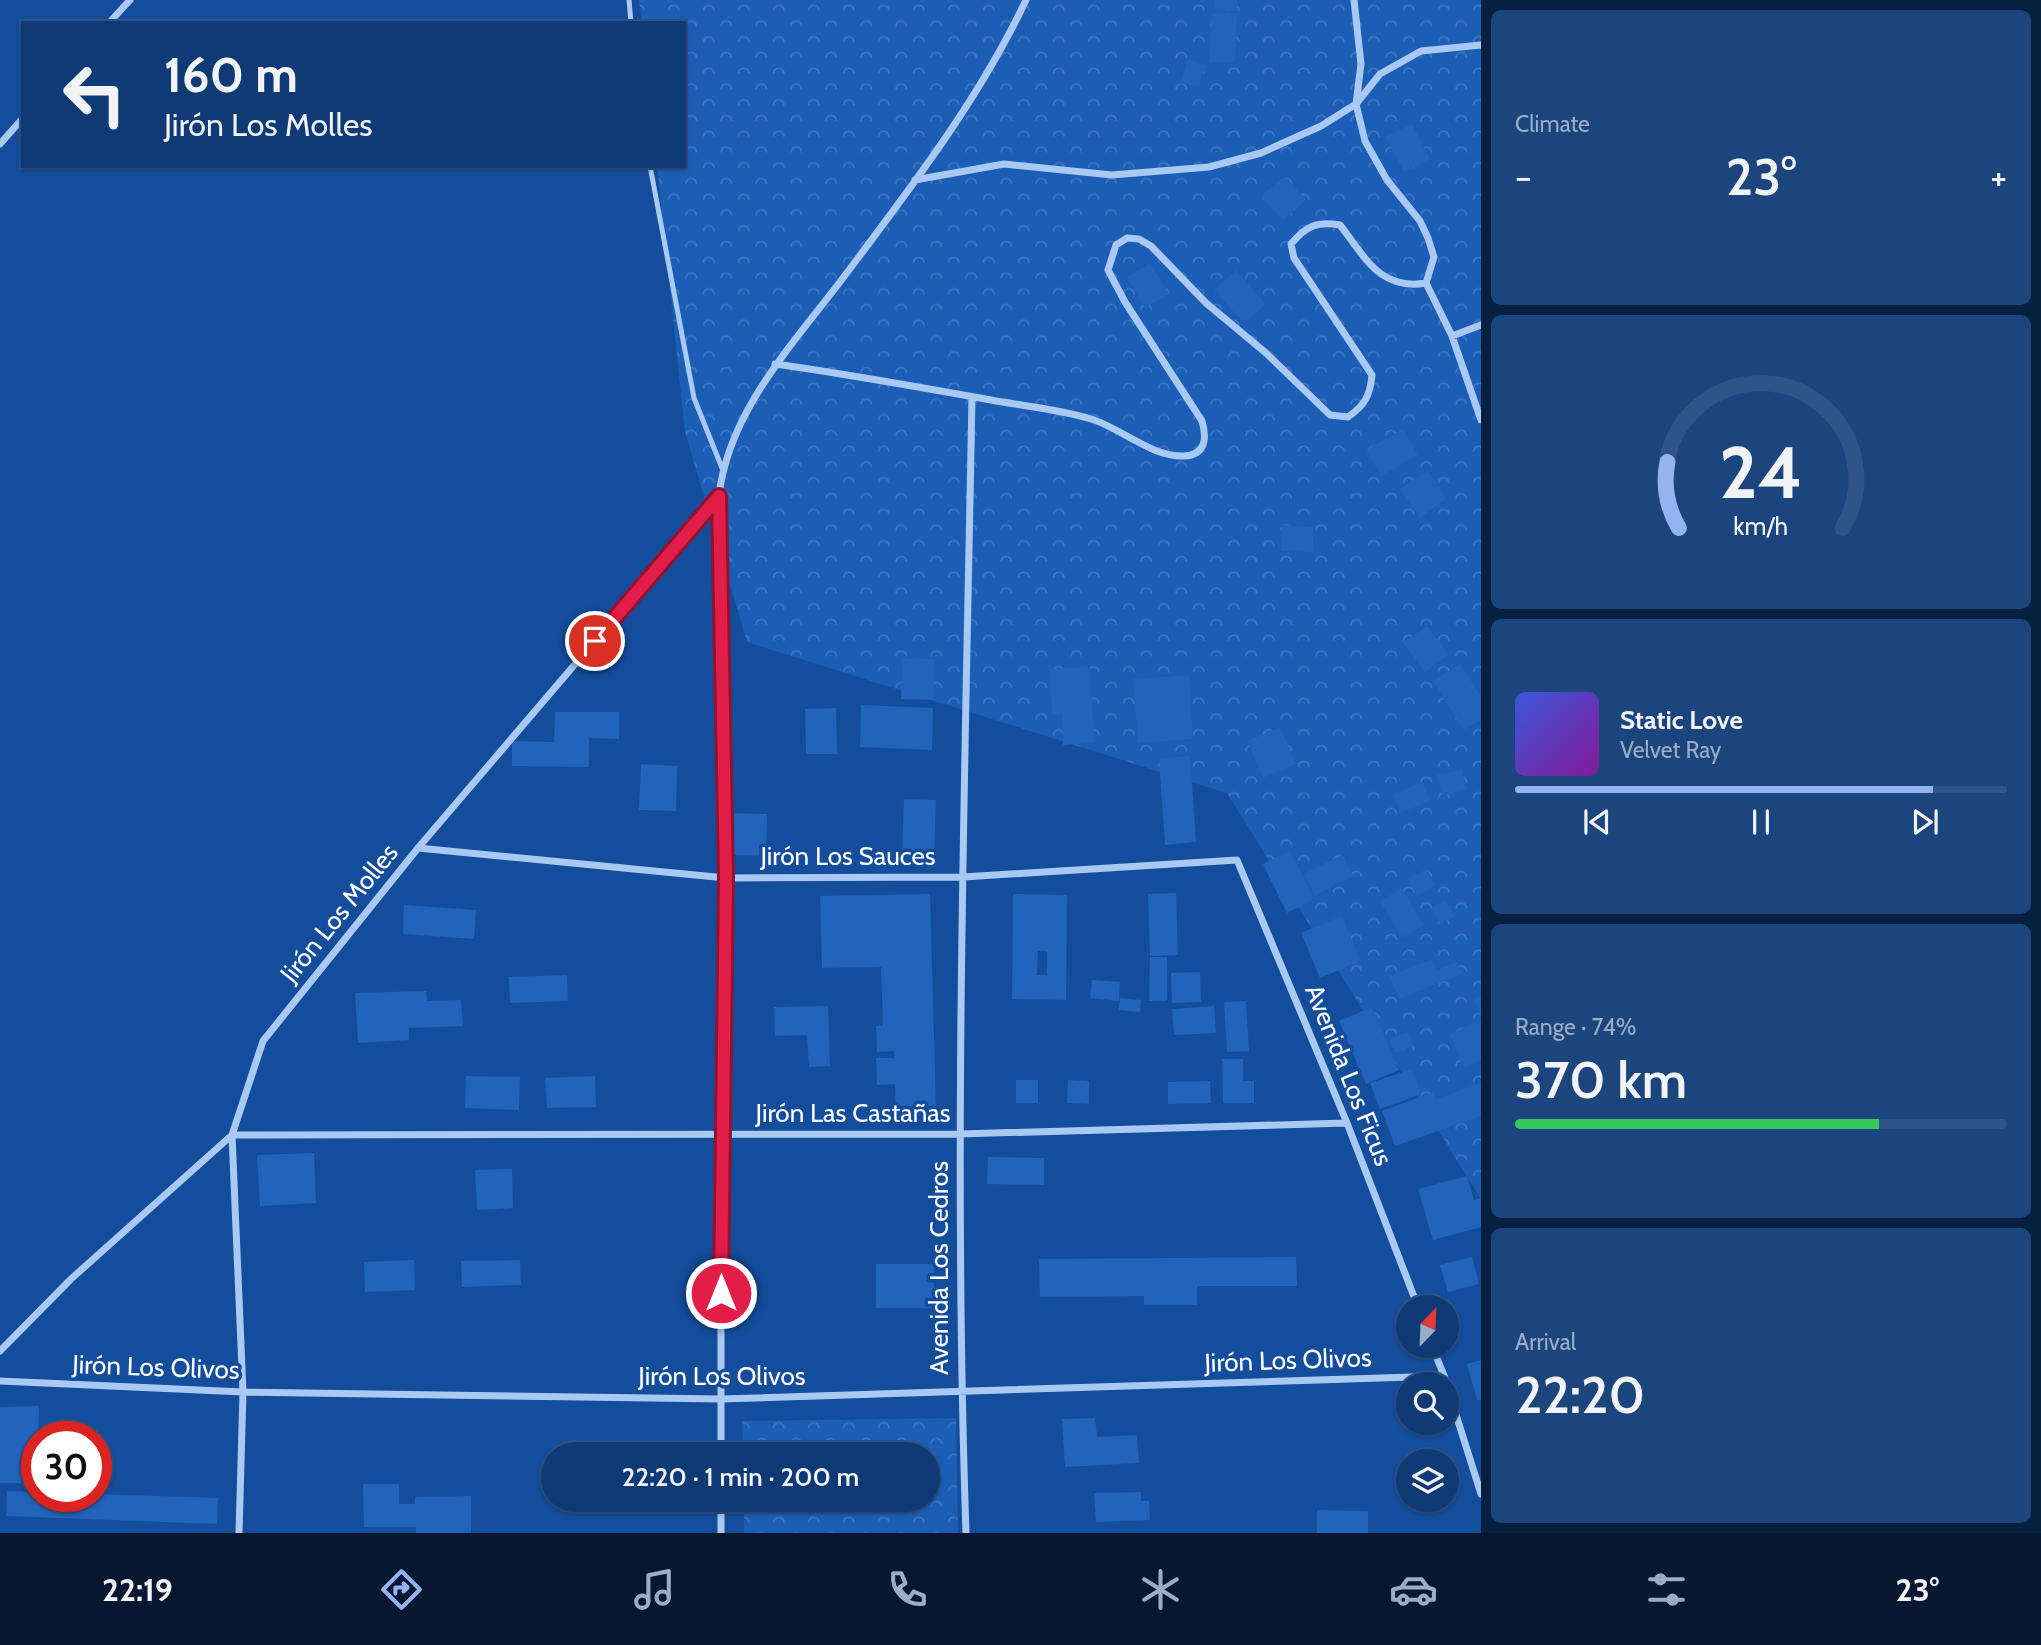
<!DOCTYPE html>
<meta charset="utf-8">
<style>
:root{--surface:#0f3a75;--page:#1d457d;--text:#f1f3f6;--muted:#9badc5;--line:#2f5487;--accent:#95b2f1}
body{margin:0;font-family:Cabin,sans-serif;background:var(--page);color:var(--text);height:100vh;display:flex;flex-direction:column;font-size:26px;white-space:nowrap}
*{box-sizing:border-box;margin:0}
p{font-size:23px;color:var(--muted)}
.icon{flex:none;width:38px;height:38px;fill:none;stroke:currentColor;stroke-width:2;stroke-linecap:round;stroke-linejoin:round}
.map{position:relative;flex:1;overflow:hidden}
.details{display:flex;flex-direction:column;gap:10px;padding:10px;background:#082040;width:560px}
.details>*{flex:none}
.top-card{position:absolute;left:21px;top:21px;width:665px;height:147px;border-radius:0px;box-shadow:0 2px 5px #0004,0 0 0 2px var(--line);background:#0f3a75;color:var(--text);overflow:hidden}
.needle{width:46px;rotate:23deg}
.tools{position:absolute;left:1396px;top:1295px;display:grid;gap:14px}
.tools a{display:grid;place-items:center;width:63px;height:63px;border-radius:50%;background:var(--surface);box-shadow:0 2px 5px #0004,0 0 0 2px var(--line);font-size:35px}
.speed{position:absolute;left:21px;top:1421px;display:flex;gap:14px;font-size:35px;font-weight:700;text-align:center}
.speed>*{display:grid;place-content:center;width:91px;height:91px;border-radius:50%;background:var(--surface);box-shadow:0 2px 5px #0004,0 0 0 2px var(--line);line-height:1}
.speed .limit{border:10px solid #d22;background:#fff;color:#111}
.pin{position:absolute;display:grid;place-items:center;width:60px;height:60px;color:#fff;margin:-30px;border:4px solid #fff;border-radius:50%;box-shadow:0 2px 7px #0007}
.me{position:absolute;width:77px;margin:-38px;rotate:0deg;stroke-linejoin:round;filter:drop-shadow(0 0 5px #0008)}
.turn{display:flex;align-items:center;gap:24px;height:147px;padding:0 28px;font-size:32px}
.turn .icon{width:91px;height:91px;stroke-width:2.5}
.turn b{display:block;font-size:49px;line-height:60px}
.big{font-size:52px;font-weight:600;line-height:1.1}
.details .card{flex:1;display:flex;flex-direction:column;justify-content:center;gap:10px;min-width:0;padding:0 24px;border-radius:10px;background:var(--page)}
.details .dial{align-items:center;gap:0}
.dial svg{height:182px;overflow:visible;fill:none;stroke:var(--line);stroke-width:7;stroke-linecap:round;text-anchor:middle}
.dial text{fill:var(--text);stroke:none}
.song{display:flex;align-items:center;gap:21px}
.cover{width:84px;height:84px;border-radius:10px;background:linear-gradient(135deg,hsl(230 70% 55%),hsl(290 70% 35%))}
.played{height:7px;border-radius:4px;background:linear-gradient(90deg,var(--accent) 85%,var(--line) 85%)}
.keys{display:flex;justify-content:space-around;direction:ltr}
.heat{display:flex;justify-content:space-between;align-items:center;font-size:38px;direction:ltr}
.charge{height:10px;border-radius:5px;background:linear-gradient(90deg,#34c759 74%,var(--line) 0)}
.trip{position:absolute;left:541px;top:1442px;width:399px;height:70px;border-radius:35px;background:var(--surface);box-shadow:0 2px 5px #0004,0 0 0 2px var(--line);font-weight:600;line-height:70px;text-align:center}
.dock{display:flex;height:112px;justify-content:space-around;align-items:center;background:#06172f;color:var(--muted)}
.dock .icon{width:49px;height:49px}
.dock .current{color:var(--accent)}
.dock b{font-size:32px;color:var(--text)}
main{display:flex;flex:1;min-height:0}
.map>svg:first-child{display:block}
.forest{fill:url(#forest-crowns)}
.building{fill:#2263bb;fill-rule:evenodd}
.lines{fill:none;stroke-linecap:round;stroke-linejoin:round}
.lane{stroke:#a9c9f3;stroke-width:5}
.street{stroke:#a9c9f3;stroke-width:7}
.route-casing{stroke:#92132f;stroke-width:18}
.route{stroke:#e11d48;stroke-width:12}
.labels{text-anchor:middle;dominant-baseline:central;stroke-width:7;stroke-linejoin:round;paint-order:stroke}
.street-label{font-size:26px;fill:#fff;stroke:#144d9c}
</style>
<main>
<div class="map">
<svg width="1481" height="1533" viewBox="0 0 1481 1533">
<defs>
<pattern id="forest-crowns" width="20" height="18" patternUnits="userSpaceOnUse" patternTransform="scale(1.75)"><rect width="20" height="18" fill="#1c5eb6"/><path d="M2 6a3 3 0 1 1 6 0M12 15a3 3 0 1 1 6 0" fill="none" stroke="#3e76c1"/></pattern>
</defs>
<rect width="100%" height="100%" fill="#144d9c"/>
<path class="forest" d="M639,0H1481V1199L1227,793L747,642L685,432L657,166H684V23H642Z
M956,1418L958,1533H744V1500H928V1454H743L742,1421Z"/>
<path class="building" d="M1214,0H1238L1237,11L1214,9Z
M1212,13L1237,14L1235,63L1209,62Z
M1188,59L1206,65L1199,85L1180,84Z
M1412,124L1430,159L1404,172L1385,137Z
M1285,176L1306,200L1283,221L1261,196Z
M1150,263L1169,294L1145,308L1127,277Z
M1236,270L1266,304L1244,323L1214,290Z
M1403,429L1418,455L1381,476L1366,450Z
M1428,471L1446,499L1420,518L1400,489Z
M1282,525L1313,527V552L1281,551Z
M1427,626L1449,655L1425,672L1403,643Z
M903,658L934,659L933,700L901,699Z
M1460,664L1481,697V720L1464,730L1433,681Z
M1090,667L1094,743L1063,745L1062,714L1052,715L1050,669Z
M1189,675L1193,739L1138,743L1133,679Z
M861,705L933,708L932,750L860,747Z
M836,708L837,754H806L805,709Z
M555,712H619V739L589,738V767L512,766V741L554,742Z
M1280,727L1296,764L1263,778L1247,741Z
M1190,756L1196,842L1165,845L1159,758Z
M641,764L677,766L676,811L639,810Z
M1462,770L1467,790L1442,796L1437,775Z
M1423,782L1430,801L1400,813L1393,794Z
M904,799L936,800L934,856L902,854Z
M728,813L767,814L766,856L727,855Z
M1290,851L1315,899L1287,913L1263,864Z
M1342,855L1353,876L1315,896L1304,874Z
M1427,869L1435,886L1416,896L1408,878Z
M1402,888L1424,926L1402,938L1380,901Z
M1176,893L1178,955L1150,956L1148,894Z
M930,894L936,1109L896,1110L895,1084L877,1085L876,1058H894V1051L877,1052L876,1026H883L881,967L822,968L820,896Z
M1013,894L1067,895L1066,1000L1012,999ZM1038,951H1047V975H1037Z
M1446,900L1454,917L1440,925L1431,907Z
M404,905L476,910L474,939L403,934Z
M1342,916L1361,961L1320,978L1301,933Z
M1150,957H1167V1001H1149Z
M1433,959L1437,970L1457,962L1462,974L1399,999L1389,976Z
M1200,972L1201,1002L1172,1003L1171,973Z
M567,975L568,1001L510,1003L509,977Z
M1092,980L1120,982L1119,1001L1090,998Z
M426,991L427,1001L461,1000L463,1026L409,1028V1040L358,1043L355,993Z
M1481,995V1014L1473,1000Z
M1120,998L1141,1000L1140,1012L1119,1010Z
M1246,1001L1249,1051L1227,1052L1224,1002Z
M828,1006L830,1066L809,1067L807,1035L775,1036L774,1007Z
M1214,1006L1216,1033L1174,1035L1172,1009Z
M1372,1007L1399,1070L1366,1084L1339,1021Z
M1481,1020V1060L1464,1068L1450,1034Z
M1408,1032L1414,1046L1395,1053L1389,1039Z
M1222,1059H1243V1081H1254V1103H1223Z
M1412,1069L1421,1094L1380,1109L1370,1083Z
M466,1076L520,1077L519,1110L465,1108Z
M595,1076L596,1107L547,1108L545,1078Z
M1016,1080H1038V1103H1016Z
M1068,1080L1089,1081V1104L1067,1103Z
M1210,1081L1211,1103L1168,1104V1082Z
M1481,1083V1116L1395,1146L1382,1111L1434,1092L1436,1099Z
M314,1153L316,1203L260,1206L257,1155Z
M988,1157L1044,1158V1185L987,1184Z
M512,1169L513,1208L477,1210L475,1170Z
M1467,1176L1474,1200L1481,1198V1227L1433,1240L1418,1189Z
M1296,1257L1297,1286H1197V1305H1144V1296L1040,1297L1039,1259Z
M1472,1257L1479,1284L1448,1292L1440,1265Z
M414,1260L415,1290L365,1292L364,1262Z
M520,1260L521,1285L462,1287L461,1261Z
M876,1264H934V1308H876Z
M1481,1360V1400H1477L1467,1364Z
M39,1406L37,1483H0V1407Z
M1095,1418L1097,1437L1137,1435L1139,1463L1065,1467L1062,1419Z
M363,1484H399V1504H415V1497L471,1496V1533H416V1527H364Z
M7,1491L37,1492V1496L96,1494L218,1498L217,1524L6,1516Z
M1141,1492V1501H1149L1150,1520L1096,1522L1094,1493Z
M1317,1510L1368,1511V1533H1317Z"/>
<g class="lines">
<path class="lane" d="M629,0L631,23
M650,166L694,398L722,468"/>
<path class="street" d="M109,23L130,0
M0,144L23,118
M915,180L1004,164L1112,175L1209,167L1261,153L1321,126L1356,104L1380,74L1421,51L1481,45
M1426,283L1452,336L1481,420
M1452,336L1481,325
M775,364C847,374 919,387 991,400C1023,406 1059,409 1091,419C1121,428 1151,457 1184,456C1206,455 1207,438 1202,421L1125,302L1108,270L1116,245L1127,238L1139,239L1151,246L1206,303L1266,353L1330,415L1348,417C1365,405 1370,396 1372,375L1294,258L1291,244C1306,226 1317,221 1340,225C1365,257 1380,291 1426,283L1434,257L1428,238L1420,221L1387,180L1365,141L1356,104L1361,64L1354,0
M418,848L726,878L963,877L1237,860L1347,1123L1418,1307
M1432,1346L1445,1378
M0,1351L71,1279L232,1135L263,1041L418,848L718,497
M0,1381L243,1392L721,1399L1444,1376
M1447,1386L1481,1494
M721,1454V1134L726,878L719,496C728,412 793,344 843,278C909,190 979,100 1026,0
M239,1533L243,1392L232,1135L959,1134L1347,1123
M721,1533V1500
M966,1533C953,1154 965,776 972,397"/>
</g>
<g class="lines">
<defs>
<path id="route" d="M595,641L719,496L726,878L721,1293"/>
</defs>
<use href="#route" class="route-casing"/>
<use href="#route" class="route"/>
</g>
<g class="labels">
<g class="street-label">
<text x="848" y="856">Jirón Los Sauces</text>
<text transform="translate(339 913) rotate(-51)">Jirón Los Molles</text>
<text transform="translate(1349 1075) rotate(68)">Avenida Los Ficus</text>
<text x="853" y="1113">Jirón Las Castañas</text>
<text transform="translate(939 1268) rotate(-90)">Avenida Los Cedros</text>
<text transform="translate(1288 1360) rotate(-2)">Jirón Los Olivos</text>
<text transform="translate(156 1367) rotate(2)">Jirón Los Olivos</text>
<text x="722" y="1376">Jirón Los Olivos</text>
</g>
</g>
</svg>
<div class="tools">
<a><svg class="needle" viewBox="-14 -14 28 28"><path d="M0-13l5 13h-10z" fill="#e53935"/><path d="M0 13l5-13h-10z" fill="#9badc5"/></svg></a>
<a><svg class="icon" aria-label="search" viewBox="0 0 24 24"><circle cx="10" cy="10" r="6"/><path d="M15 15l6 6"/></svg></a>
<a><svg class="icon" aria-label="layers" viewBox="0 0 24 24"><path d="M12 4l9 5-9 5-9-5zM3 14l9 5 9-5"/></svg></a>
</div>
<div class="speed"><div class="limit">30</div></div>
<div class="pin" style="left:595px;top:641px;background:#d93025"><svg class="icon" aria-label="arrive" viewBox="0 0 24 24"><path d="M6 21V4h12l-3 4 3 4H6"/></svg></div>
<svg class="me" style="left:721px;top:1293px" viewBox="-20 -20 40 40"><circle r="17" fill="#e11d48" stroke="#fff" stroke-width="3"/><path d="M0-11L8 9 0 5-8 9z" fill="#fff"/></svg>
<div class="trip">22:20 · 1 min · 200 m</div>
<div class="top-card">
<div class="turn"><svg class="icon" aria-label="left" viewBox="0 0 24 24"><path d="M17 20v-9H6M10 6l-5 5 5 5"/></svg><div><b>160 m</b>Jirón Los Molles</div></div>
</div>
</div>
<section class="details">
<div class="card"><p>Climate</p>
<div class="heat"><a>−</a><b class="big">23°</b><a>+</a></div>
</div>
<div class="card dial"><svg viewBox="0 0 100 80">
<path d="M14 69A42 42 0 1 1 86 69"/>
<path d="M14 69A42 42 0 0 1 9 40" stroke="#95b2f1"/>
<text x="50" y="56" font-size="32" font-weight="700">24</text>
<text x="50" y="72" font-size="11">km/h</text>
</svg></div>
<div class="card">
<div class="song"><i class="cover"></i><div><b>Static Love</b><p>Velvet Ray</p></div></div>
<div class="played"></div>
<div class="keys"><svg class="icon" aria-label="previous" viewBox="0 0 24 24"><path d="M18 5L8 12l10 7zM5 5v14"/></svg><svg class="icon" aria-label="pause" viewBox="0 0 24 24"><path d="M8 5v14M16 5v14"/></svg><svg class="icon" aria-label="next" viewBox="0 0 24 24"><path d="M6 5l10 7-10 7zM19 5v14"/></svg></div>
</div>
<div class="card"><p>Range · 74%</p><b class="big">370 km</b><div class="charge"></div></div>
<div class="card"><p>Arrival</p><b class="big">22:20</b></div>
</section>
</main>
<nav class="dock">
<b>22:19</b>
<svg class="icon current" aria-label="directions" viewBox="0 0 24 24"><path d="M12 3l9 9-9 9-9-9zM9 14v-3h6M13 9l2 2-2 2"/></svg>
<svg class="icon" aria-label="music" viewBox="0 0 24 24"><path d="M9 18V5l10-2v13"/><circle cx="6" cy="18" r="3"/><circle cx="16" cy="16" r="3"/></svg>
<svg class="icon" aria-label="phone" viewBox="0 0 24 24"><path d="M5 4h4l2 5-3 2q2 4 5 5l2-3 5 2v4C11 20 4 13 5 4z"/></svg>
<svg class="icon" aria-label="climate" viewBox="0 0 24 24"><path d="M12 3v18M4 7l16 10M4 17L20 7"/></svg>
<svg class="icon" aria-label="car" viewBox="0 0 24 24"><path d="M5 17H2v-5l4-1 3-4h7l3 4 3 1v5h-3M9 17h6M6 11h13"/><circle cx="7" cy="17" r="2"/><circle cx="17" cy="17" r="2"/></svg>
<svg class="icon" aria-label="filters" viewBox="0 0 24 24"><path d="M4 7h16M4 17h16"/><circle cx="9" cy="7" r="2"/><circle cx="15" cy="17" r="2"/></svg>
<b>23°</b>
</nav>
